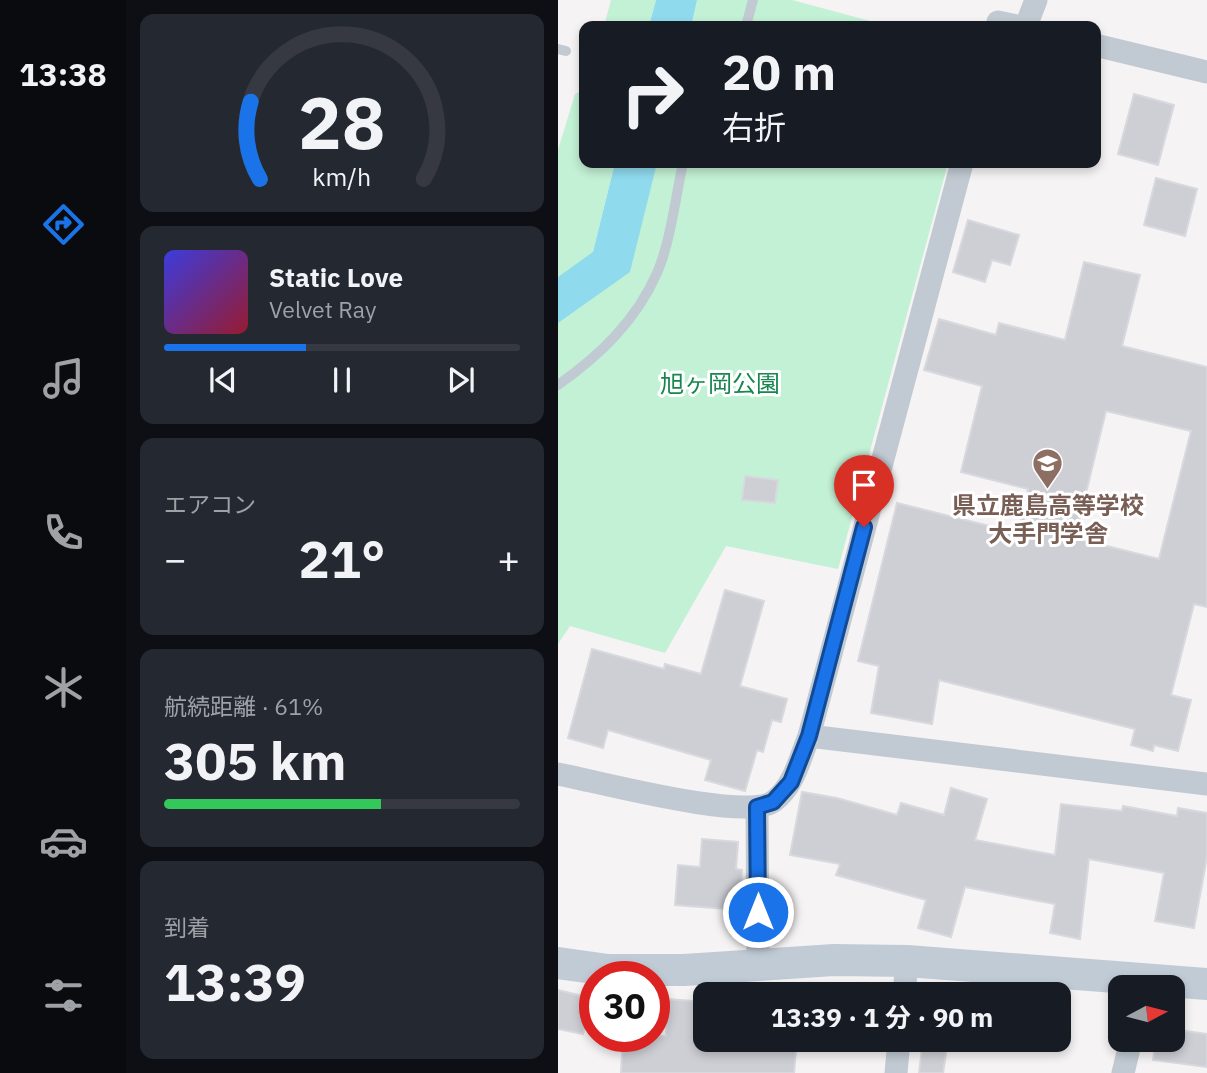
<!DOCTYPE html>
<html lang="ja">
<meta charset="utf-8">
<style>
:root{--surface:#171b24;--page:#242831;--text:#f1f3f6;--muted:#9ea1a6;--line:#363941;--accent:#1a73e8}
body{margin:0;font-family:"IBM Plex Sans","Noto Sans JP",sans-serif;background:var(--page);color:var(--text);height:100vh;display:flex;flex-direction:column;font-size:26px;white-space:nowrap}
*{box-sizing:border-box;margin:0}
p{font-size:23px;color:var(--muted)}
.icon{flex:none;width:38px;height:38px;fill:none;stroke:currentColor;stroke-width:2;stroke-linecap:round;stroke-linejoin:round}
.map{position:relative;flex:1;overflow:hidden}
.sheet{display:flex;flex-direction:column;gap:14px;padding:14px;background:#0d0f14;width:432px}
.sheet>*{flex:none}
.top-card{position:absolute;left:21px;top:21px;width:522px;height:147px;border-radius:14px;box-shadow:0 4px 10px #0003;background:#171b24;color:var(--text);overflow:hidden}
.needle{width:46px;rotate:83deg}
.tools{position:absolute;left:550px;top:975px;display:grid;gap:14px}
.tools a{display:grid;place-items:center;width:77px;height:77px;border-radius:14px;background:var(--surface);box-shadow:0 4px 10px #0003;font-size:35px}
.speed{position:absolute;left:21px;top:961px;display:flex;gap:14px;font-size:35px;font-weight:700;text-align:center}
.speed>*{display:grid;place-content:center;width:91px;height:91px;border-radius:50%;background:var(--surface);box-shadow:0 4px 10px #0003;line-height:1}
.speed .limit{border:10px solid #d22;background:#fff;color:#111}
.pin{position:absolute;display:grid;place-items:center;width:60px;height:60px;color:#fff;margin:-72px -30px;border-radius:50% 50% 50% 0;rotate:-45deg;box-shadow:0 0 7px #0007}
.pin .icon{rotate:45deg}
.me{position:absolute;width:77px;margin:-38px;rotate:0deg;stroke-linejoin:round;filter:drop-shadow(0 0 5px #0008)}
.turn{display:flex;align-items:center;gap:24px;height:147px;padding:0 28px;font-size:32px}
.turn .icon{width:91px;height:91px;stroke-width:2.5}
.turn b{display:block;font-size:49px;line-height:60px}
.big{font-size:52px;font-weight:700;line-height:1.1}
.sheet .tile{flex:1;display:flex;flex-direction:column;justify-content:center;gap:10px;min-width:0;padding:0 24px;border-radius:14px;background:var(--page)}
.sheet .dial{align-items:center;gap:0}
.dial svg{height:182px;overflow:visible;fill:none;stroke:var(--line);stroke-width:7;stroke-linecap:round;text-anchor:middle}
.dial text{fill:var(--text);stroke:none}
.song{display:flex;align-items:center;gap:21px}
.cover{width:84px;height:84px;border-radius:10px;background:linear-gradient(135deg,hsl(240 70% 55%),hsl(350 70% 35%))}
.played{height:7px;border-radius:4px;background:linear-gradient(90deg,var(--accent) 40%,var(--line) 40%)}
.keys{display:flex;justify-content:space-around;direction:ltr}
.heat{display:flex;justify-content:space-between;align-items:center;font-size:38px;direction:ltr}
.charge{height:10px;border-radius:5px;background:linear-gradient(90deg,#34c759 61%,var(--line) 0)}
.trip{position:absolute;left:135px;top:982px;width:378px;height:70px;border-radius:14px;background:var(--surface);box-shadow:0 4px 10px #0003;font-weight:700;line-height:70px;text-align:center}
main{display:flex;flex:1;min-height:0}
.menu{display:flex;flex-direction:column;width:126px;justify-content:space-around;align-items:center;background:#090b0e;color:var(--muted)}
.menu .icon{width:49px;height:49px}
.menu .current{color:var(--accent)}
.menu b{font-size:32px;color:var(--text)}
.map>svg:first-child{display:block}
.green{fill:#c3f1d5}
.water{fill:#90daee}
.building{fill:#cdcfd5;stroke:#d7d9de;stroke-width:2;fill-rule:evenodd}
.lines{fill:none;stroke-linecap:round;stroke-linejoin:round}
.service{stroke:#c1cad2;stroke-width:10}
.minor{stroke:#c1cad2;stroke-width:23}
.secondary{stroke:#c1cbd6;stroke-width:32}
.route-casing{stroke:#114b97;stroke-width:18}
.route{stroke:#1a73e8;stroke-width:12}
.labels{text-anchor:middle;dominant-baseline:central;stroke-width:6;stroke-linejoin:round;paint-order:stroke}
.park-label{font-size:24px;fill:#17864f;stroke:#fff}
.education-label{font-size:24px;font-weight:bold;fill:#785e54;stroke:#fff}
</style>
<main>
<nav class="menu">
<b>13:38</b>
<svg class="icon current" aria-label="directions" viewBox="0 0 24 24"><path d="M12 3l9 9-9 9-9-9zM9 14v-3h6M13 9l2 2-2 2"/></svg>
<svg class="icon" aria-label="music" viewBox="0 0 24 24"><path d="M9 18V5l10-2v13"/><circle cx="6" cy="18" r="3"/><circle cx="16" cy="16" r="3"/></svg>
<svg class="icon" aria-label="phone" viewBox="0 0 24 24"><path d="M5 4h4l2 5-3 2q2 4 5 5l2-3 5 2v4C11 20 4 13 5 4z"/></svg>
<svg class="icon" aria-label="climate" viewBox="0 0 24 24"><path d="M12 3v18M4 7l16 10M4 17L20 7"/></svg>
<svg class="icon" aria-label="car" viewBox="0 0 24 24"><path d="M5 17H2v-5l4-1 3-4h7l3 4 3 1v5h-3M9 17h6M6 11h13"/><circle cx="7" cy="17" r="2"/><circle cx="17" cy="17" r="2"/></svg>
<svg class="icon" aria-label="filters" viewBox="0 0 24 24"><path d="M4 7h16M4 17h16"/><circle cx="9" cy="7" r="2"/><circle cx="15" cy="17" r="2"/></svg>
</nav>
<section class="sheet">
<div class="tile dial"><svg viewBox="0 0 100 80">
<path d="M14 69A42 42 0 1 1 86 69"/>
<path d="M14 69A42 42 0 0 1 10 35" stroke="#1a73e8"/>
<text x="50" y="56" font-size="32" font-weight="700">28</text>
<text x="50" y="72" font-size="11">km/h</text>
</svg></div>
<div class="tile">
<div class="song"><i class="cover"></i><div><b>Static Love</b><p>Velvet Ray</p></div></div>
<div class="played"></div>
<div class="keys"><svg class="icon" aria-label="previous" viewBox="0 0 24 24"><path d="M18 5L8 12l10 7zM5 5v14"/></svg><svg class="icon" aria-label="pause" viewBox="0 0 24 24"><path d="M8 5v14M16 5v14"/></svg><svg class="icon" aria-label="next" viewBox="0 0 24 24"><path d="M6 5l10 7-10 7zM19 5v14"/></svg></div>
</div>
<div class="tile"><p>エアコン</p>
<div class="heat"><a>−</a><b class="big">21°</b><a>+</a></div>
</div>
<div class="tile"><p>航続距離 · 61%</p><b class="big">305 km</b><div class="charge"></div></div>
<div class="tile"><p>到着</p><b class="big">13:39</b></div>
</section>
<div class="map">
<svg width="649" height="1073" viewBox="0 0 649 1073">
<rect width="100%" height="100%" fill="#f5f3f3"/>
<path class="green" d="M53,0H98L91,26H46Z
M115,0H234L331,26H109Z
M26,90V163H57L35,252L78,163H390L280,569L168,546L107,653L12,626L0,644V150L17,94Z"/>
<path class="water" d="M98,0H139L133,26H91Z
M57,163H99L72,272L0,323V277L35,252Z"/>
<path class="building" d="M576,94L616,105L600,165L560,154Z
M598,178L639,189L627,236L586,225Z
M410,220L461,235L452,265L434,260L427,282L395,272Z
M526,262L582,275L564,346L649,367V607L636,604L613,695L633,700L620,751L596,745L595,751L573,745L577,729L381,680L374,724L313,713L321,666L300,661L339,503L460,533L470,489L403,472L424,386L366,370L381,319L438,335L441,323L507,340ZM548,411L633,431L601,559L517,538Z
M187,476L220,480L217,503L184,500Z
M167,590L206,601L182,686L229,699L223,722L214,720L205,752L199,750L187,791L147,780L153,760L50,730L45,748L10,738L34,649L106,669L107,664L143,674Z
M393,788L429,799L417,840L497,855L503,804L564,811L565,806L619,816L620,808L649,813V857L636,928L597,921L606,873L531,859L522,939L492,933L497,904L407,887L393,937L360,928L368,900L278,875L282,864L232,855L244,792L279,798L339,815L343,803L386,815Z
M144,839L180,842L178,869L184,870L181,910L117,905L120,865L142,867Z
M0,990L33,998L25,1034L0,1029Z
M110,999L147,1002L144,1040H239L236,1073H63L65,1036H108Z
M614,1029L649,1034V1067L595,1060L598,1040H614Z
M365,1040H390L385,1073H361Z"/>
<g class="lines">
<path class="service" d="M188,26L195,0
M0,49L8,51
M0,385C41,356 78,321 99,273C112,244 118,195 125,163"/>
<path class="minor" d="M439,26L440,22L459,26
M468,26L478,0
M537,45L649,72
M251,736L649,784
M0,774C38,781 189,822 216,801C236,786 242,758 251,736L404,163
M199,807L200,964
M346,994L349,961
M338,1073L341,1040
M565,1073L573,1040"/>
<path class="secondary" d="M0,963L50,970H126L276,960L349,961L649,984"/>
</g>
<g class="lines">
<defs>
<path id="route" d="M200,912L199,807L215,802L233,782L251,736L306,527"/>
</defs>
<use href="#route" class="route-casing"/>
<use href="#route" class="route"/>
</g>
<defs>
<symbol id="school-pin" viewBox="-11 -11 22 30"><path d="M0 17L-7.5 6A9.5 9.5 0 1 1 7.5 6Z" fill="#8d6e63" stroke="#fff"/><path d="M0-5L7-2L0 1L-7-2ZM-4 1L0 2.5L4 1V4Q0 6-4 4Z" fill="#fff"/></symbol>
</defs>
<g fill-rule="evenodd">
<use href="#school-pin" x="472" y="446" width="35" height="47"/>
</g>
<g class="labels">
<g class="park-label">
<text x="162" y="383">旭ヶ岡公園</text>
</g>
<g class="education-label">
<text x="490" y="505">県立鹿島高等学校<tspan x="490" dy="28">大手門学舎</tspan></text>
</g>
</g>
</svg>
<div class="tools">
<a><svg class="needle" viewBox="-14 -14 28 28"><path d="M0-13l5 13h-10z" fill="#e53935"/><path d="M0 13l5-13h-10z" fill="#9ea1a6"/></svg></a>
</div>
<div class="speed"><div class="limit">30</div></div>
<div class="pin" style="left:306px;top:527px;background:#d93025"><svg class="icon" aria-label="arrive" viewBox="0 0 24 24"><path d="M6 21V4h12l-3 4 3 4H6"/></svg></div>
<svg class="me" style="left:200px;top:912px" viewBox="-20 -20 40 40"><circle r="17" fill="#1a73e8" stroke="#fff" stroke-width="3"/><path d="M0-11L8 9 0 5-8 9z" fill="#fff"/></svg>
<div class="trip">13:39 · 1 分 · 90 m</div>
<div class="top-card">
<div class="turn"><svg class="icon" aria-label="right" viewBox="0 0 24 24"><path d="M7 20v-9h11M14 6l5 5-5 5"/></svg><div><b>20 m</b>右折</div></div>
</div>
</div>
</main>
